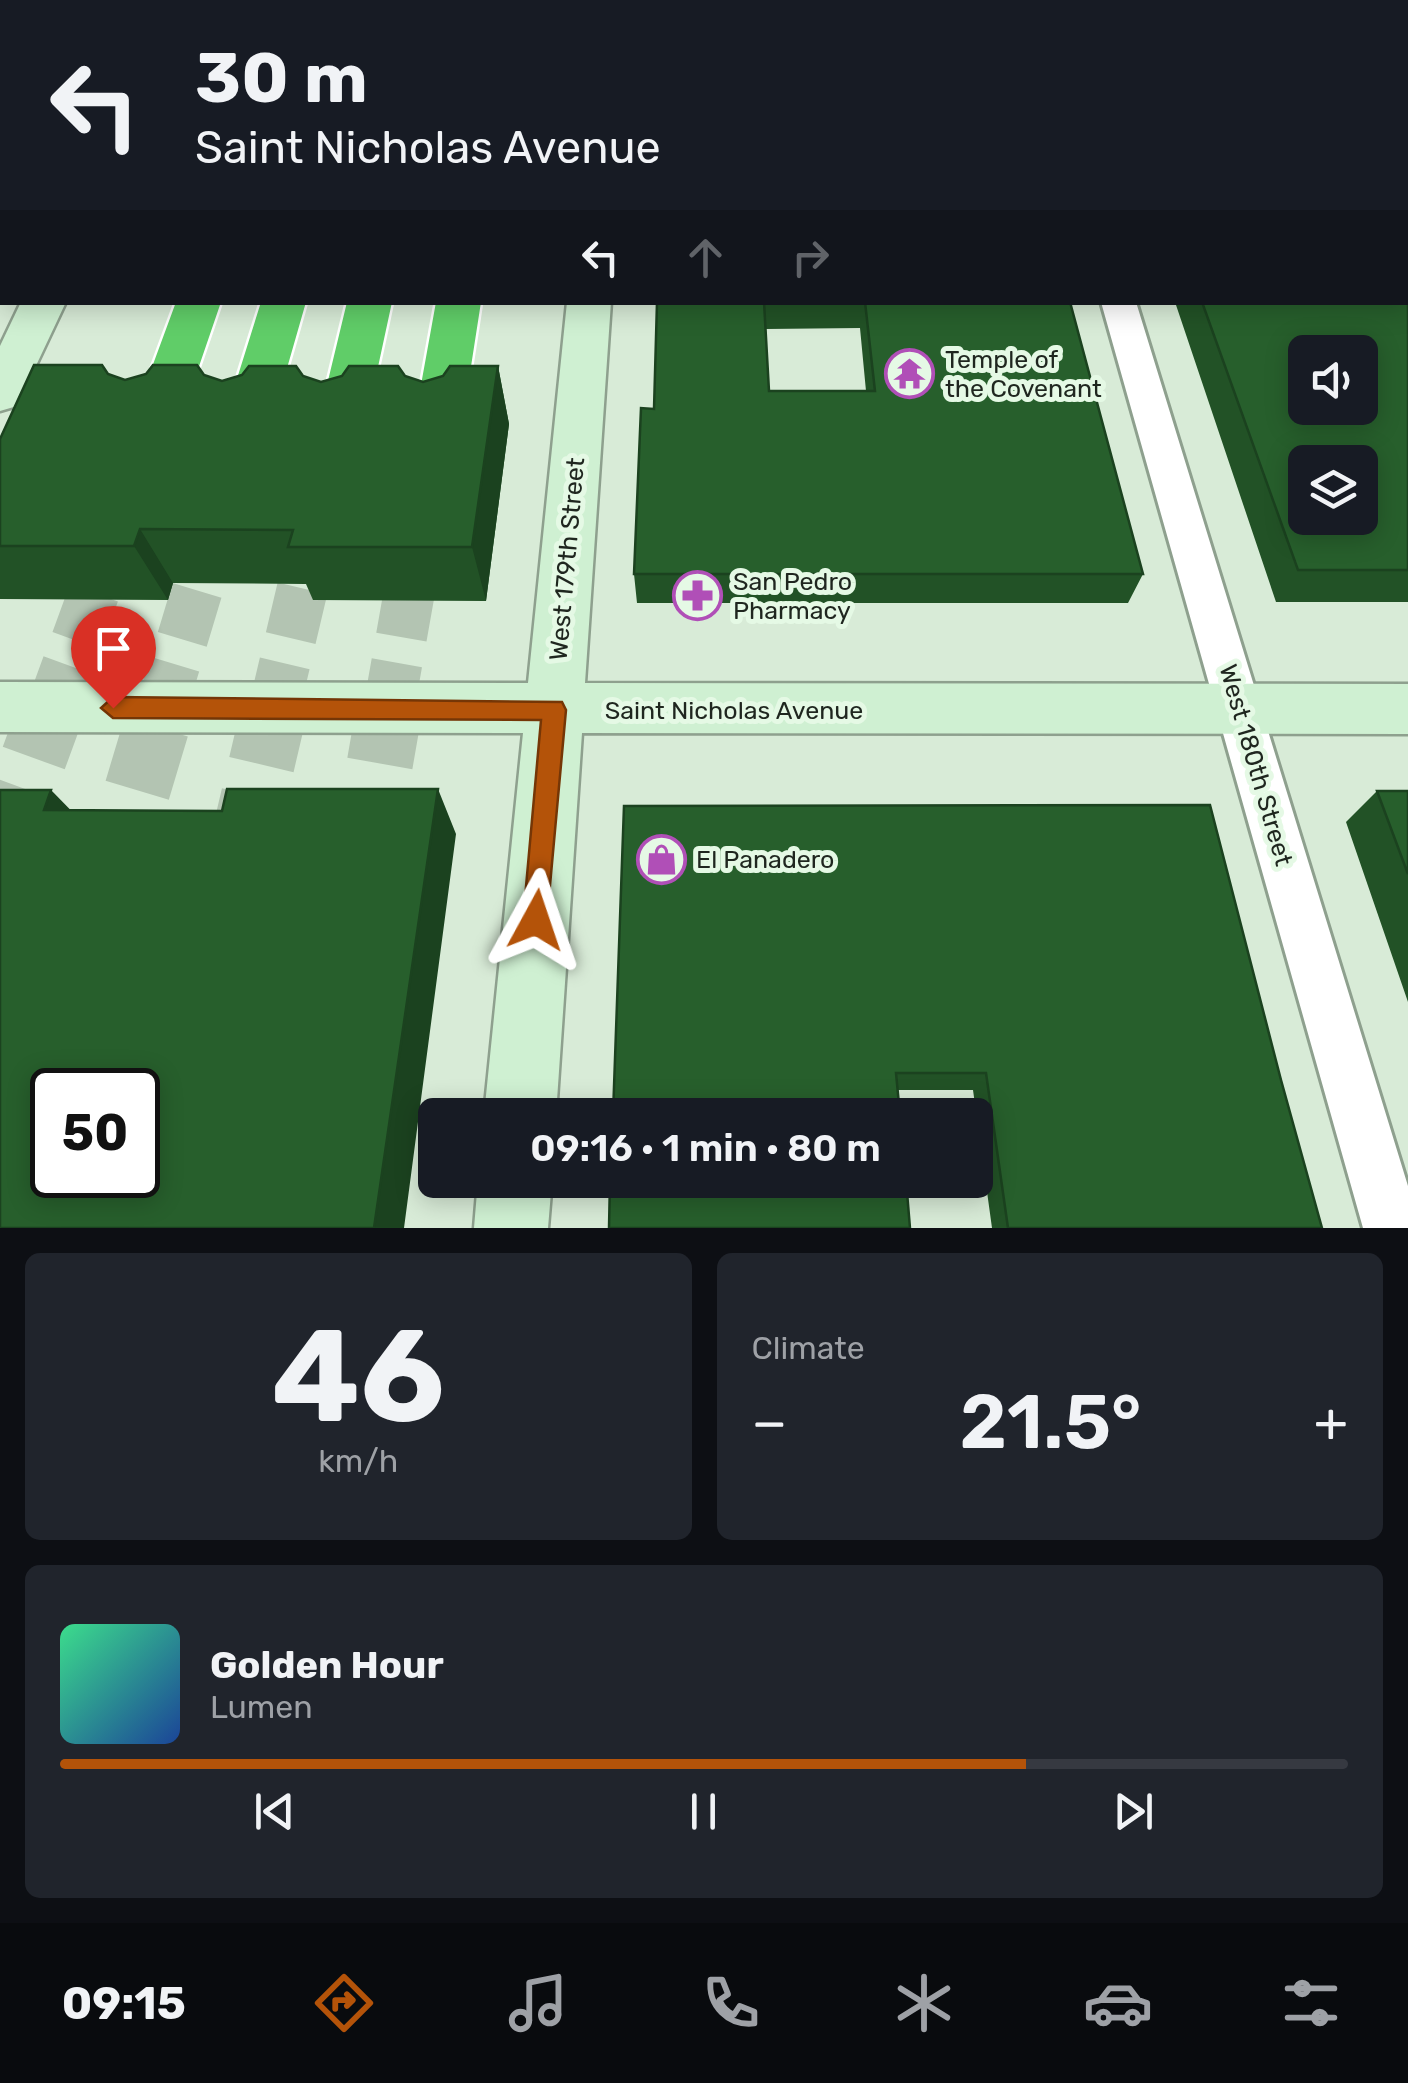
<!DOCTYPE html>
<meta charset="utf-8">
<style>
:root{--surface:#171b24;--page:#20242c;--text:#f1f3f6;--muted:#9ea1a6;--line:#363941;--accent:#b45309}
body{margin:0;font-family:Rubik,sans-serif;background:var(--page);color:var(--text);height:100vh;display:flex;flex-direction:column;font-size:38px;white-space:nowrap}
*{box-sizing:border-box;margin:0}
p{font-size:32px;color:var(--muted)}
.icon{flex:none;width:55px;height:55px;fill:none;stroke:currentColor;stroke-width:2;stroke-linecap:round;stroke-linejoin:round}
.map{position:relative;height:1228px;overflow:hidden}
.side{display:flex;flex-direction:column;gap:25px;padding:25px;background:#0d0f14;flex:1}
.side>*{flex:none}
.top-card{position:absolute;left:0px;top:0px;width:1410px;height:305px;box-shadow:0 5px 25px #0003;background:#171b24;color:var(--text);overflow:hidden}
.buttons{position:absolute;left:1288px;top:335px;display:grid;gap:20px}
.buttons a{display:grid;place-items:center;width:90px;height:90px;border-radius:15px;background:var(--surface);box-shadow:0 5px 25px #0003;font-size:50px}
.speed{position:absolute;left:30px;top:1068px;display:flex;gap:20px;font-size:50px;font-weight:700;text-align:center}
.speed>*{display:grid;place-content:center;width:130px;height:130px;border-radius:50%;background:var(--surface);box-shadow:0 5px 25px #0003;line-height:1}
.speed .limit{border:5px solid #111;border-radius:15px;background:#fff;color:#111}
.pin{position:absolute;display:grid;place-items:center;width:85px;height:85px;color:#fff;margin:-102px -42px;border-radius:50% 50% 50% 0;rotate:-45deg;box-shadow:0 0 10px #0007}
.pin .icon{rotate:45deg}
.me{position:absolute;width:110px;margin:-55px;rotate:5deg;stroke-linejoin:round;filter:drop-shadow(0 0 8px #0008)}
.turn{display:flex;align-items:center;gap:35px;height:210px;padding:0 30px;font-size:45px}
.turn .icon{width:130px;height:130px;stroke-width:2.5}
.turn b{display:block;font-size:70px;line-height:85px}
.lanes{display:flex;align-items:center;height:95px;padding:0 30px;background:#0003;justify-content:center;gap:50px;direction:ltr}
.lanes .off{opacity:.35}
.big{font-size:75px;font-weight:600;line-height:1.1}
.side .card{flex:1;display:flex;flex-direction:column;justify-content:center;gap:15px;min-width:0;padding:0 35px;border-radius:15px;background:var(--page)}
.side .dial{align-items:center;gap:0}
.dial b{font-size:130px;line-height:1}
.song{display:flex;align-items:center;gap:30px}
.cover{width:120px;height:120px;border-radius:15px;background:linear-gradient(135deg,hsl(150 70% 55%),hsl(220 70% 35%))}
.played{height:10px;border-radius:5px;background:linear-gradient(90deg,var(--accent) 75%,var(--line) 75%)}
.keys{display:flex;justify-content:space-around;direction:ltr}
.heat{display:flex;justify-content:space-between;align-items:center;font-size:55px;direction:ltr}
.side .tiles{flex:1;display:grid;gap:25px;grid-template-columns:1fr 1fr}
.card:last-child{grid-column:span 2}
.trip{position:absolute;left:418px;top:1098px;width:575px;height:100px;border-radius:15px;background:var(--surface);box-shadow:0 5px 25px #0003;font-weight:600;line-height:100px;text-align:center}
.tabs{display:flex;height:160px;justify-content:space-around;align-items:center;background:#090b0e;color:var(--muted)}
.tabs .icon{width:70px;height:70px}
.tabs .selected{color:var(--accent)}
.tabs b{font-size:45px;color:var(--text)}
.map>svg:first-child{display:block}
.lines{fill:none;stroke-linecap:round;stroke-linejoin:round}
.motorway-tunnel-far1{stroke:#b3c4b2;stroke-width:51;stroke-dasharray:51 26;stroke-linecap:butt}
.motorway-tunnel{stroke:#b3c4b2;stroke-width:66;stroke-dasharray:66 32;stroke-linecap:butt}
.minor-casing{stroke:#8ea08e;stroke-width:6}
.tertiary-casing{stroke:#8ea08e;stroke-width:5}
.secondary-casing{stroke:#8ea08e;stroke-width:5}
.motorway-casing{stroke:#fff;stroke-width:5}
.minor{fill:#fff;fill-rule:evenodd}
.tertiary{fill:#fff;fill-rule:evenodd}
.secondary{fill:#cff0d2;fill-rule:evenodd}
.motorway{fill:#60cd68;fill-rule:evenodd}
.wall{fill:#225226;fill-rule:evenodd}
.shaded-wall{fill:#1b421f}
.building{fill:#275f2c;stroke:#1b421f;stroke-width:2.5;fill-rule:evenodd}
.route{fill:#b45309;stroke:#753606;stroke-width:2.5}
.labels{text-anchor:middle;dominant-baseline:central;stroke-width:10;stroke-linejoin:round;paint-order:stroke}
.poi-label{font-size:25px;fill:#1f261f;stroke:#e5f9e5;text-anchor:start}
.street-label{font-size:25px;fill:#1f261f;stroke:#e5f9e5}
</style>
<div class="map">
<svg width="1408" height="1228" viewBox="0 0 1408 1228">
<rect width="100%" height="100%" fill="#d8ebd7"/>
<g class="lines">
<path class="motorway-tunnel-far1" d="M50,713L118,527
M160,713L221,511
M273,713L321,510
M388,713L421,526"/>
<path class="motorway-tunnel" d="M0,850L51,711
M239,860L274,711
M363,860L389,711
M109,884L161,711"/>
<defs>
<path id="minor" d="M1015,0H1043V2H1016Z
M1101,302H1136L1408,1186V1228H1363Z"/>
<path id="tertiary" d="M0,103H2V127H0Z"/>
<path id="secondary" d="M596,0H632V2H597Z
M21,302H66L17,406L0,411V346Z
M567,302H611L585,683L1408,684V734L582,733L556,1115H484L523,733L0,732V682L528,683Z
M478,1180H552L548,1228H474Z"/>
<path id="motorway" d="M176,302H221L182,416L175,428L158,434L141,428L134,416Z
M261,302H306L273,417L266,429L249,435L232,429L225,417Z
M347,302H392L367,418L360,430L343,436L326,430L319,418Z
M436,302H481L463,418L456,430L439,436L422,430L415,418Z"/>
</defs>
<use href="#minor" class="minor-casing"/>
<use href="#tertiary" class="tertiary-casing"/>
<use href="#secondary" class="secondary-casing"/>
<use href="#motorway" class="motorway-casing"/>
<use href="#minor" class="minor"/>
<use href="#tertiary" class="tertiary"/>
<use href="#secondary" class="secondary"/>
<use href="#motorway" class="motorway"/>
</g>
<path class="wall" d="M0,0L2,2V76H0Z
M1075,0H1408V602H1276L1175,302H1408V2H1076Z
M657,302H1070L1143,574L1128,603H637L634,574L654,409ZM860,328L866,391H769L766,329Z
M498,366L509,424L486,601L313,600L306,584L173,583L168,600L0,599V439L108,374L125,380L204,375L222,381L303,376L321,382L405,376L423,382Z
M1377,791H1408V1002L1346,822Z
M624,806L1281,1080L1322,1228H992L973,1090H898Z"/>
<path class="shaded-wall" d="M75,0H120L119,2H74Z
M2,146V220L0,225V151Z
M498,366L509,424L486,601L472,547Z
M140,529L173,583L168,600L134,546Z
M438,789L456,834L404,1228H374Z
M51,790L95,835L44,810Z"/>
<path class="building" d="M0,0H75L74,2H2V30H0Z
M219,0H555V2H218Z
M659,0H994V2H659Z
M1097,0H1408V570H1298L1202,302H1408V2H1098ZM1305,352H1360V408H1305ZM1305,462H1360V518H1305Z
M0,121H2V146L0,151Z
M657,302H764L769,391H875L865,302H1070L1143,574H634L641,408L654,409Z
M34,365H102L108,374L125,380L146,374L153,365H197L204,375L222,381L242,375L249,366H296L303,376L321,382L342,376L349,366H398L405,376L423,382L443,376L450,366H498L472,547H288L293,530L140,529L134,546H0V439Z
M227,789H438L374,1228H0V790H51L44,810L222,811ZM52,1090H138V1175H52Z
M1377,791H1408V874Z
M1210,805L1281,1080L1322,1228H1008L986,1073H896L900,1115H613L624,806Z
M610,1180H906L910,1228H609Z"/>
<path class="route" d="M113,697L562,702L566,710L546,929L536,933L527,929L523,920L541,720L113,718L101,708Z"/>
<defs>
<symbol id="temple-ring" viewBox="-11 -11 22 22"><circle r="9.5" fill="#e5f9e5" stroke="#b04fb7" stroke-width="1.5"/><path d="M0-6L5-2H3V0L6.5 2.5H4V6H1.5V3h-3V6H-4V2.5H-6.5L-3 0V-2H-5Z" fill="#b04fb7"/></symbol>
<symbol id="pharmacy-ring" viewBox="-11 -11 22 22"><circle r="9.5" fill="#e5f9e5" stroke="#b04fb7" stroke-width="1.5"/><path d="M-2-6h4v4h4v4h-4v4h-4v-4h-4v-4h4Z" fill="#b04fb7"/></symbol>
<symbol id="shop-ring" viewBox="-11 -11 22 22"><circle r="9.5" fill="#e5f9e5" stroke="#b04fb7" stroke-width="1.5"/><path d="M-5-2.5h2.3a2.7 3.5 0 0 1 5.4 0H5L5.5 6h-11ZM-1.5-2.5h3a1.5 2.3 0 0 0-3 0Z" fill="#b04fb7"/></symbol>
</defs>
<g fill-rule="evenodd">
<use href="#temple-ring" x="882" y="346" width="55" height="55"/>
<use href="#pharmacy-ring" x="670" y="568" width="55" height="55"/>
<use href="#shop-ring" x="634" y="832" width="55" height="55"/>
</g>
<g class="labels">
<g class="poi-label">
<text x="945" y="359">Temple of<tspan x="945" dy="29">the Covenant</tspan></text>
<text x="733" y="581">San Pedro<tspan x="733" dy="29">Pharmacy</tspan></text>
<text x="696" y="859">El Panadero</text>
</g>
<g class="street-label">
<text transform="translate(567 559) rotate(-85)">West 179th Street</text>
<text x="734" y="710">Saint Nicholas Avenue</text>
<text transform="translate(1256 765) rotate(74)">West 180th Street</text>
</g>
</g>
</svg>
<div class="buttons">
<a><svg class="icon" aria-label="sound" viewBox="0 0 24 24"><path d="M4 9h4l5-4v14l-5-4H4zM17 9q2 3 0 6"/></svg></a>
<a><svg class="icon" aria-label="layers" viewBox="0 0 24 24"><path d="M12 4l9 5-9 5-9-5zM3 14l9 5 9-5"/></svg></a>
</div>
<div class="speed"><div class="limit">50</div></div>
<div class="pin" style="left:113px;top:708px;background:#d93025"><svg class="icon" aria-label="arrive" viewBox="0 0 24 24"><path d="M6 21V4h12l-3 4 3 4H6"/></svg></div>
<svg class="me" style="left:536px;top:920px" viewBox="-20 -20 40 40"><path d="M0-17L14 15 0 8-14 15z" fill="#b45309" stroke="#fff" stroke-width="4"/></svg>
<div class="trip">09:16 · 1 min · 80 m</div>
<div class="top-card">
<div class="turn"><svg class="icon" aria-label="left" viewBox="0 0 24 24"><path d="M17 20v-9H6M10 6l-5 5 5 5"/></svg><div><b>30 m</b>Saint Nicholas Avenue</div></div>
<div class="lanes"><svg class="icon" aria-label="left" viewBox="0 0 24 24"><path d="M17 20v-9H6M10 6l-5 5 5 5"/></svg><svg class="icon off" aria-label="ahead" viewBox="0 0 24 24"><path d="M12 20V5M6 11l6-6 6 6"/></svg><svg class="icon off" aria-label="right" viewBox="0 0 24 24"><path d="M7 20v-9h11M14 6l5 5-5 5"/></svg></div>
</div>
</div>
<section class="side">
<div class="tiles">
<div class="card dial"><b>46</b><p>km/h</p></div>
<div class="card"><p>Climate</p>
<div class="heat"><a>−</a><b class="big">21.5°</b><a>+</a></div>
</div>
<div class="card">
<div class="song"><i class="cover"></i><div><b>Golden Hour</b><p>Lumen</p></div></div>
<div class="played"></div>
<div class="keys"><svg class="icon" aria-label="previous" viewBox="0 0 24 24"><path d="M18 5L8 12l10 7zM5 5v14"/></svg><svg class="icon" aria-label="pause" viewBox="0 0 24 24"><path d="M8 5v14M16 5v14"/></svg><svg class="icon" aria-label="next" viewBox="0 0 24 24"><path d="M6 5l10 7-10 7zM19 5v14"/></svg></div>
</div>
</div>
</section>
<nav class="tabs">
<b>09:15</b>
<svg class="icon selected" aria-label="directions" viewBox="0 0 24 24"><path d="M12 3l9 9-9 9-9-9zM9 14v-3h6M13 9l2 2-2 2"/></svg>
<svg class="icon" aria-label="music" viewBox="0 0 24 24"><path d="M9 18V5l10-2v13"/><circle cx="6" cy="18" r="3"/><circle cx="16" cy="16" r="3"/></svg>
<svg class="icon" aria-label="phone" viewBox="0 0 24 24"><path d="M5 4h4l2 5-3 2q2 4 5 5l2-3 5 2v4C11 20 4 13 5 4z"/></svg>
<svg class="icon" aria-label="climate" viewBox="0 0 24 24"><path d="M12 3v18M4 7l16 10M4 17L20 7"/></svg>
<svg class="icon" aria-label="car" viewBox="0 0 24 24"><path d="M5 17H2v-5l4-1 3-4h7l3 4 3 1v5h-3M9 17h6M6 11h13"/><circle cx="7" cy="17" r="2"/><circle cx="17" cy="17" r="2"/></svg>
<svg class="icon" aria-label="filters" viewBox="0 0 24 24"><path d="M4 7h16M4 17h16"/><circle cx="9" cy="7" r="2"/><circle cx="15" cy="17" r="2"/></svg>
</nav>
